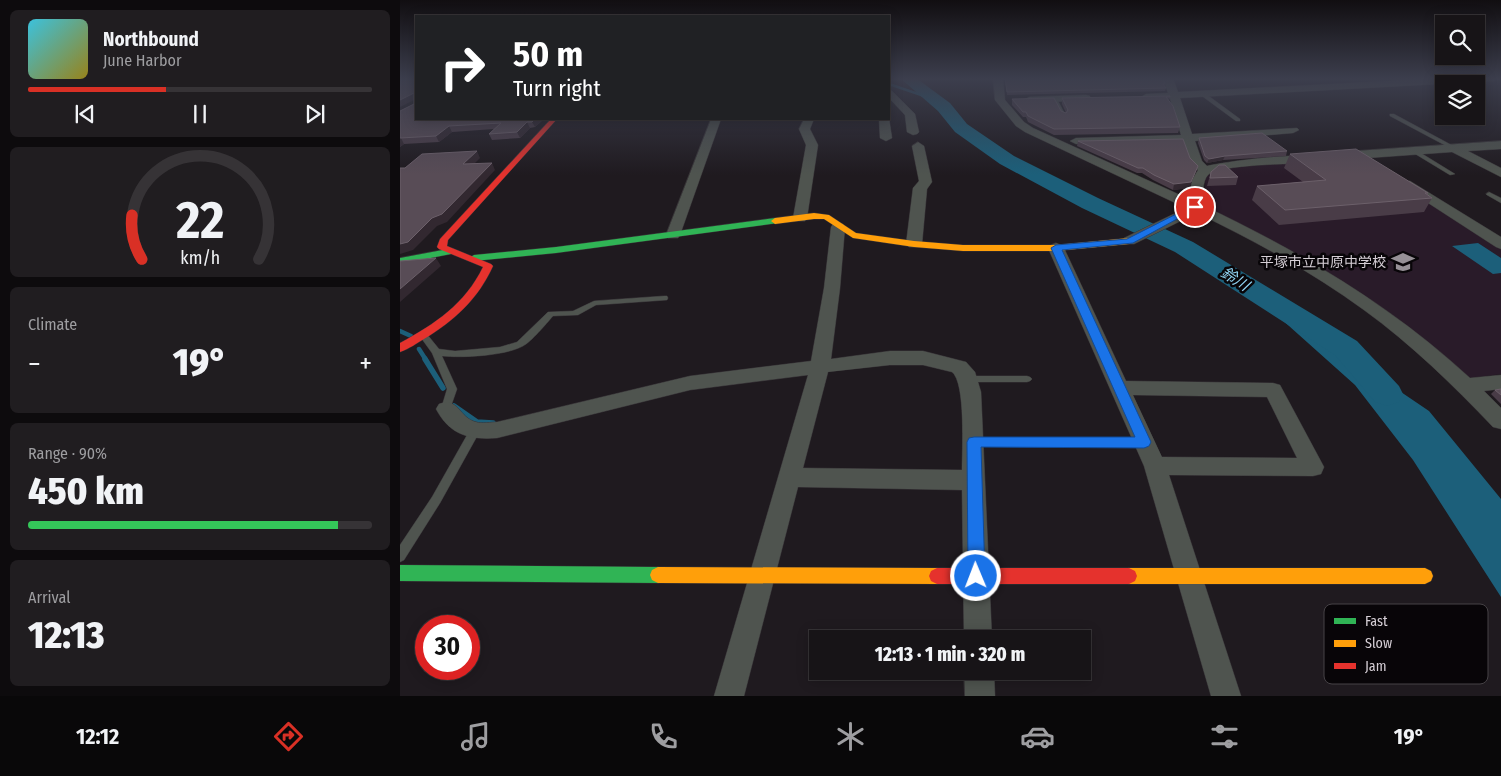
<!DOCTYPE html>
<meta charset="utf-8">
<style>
:root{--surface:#171417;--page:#201d20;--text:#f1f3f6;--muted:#9e9ea1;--line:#363336;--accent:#d93025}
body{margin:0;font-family:"Fira Sans Condensed","Noto Sans JP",sans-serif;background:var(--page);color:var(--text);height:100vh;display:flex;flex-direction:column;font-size:19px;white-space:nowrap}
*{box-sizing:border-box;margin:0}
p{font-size:16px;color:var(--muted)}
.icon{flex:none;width:28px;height:28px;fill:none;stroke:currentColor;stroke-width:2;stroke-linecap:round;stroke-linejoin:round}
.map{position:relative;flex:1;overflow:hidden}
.side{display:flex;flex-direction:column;gap:10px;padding:10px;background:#0d0b0d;width:400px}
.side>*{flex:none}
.guide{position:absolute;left:15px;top:15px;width:475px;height:105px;border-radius:0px;box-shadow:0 2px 12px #0003,0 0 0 1px var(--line);background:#202124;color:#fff;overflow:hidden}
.tools{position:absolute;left:1035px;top:15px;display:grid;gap:10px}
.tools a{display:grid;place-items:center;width:50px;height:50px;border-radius:0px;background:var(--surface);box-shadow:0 2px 12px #0003,0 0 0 1px var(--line);font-size:25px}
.speed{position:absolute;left:15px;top:615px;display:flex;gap:10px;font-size:25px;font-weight:700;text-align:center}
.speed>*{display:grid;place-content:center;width:65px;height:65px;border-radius:50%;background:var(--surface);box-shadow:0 2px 12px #0003,0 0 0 1px var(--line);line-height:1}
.speed .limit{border:8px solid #d22;background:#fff;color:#111}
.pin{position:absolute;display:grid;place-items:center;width:42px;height:42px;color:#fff;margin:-21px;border:2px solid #fff;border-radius:50%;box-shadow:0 1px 5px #0007}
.me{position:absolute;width:55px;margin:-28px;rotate:359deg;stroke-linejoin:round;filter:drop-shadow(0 0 4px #0008)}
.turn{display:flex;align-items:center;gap:18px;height:105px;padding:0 15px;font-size:22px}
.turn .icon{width:65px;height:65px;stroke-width:2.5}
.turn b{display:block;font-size:35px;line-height:42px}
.big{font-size:38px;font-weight:800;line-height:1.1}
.side .tile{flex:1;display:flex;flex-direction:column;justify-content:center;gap:8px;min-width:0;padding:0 18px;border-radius:8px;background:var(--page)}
.side .dial{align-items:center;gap:0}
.dial svg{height:130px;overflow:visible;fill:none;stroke:var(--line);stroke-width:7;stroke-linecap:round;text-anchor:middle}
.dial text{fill:var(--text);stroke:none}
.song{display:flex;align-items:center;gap:15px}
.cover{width:60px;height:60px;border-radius:8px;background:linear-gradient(135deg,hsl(190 70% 55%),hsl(50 70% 35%))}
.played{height:5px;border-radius:2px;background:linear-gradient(90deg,var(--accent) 40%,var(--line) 40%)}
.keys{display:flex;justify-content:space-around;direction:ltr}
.heat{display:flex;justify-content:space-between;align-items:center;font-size:28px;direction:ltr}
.charge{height:8px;border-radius:4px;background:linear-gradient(90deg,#34c759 90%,var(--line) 0)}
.trip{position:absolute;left:409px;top:630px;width:282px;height:50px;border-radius:0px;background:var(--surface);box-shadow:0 2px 12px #0003,0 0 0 1px var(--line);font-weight:800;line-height:50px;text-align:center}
.tabs{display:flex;height:80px;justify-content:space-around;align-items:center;background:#090809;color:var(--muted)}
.tabs .icon{width:35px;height:35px}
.tabs .active{color:var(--accent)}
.tabs b{font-size:22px;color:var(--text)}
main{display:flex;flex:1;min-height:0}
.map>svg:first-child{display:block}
.built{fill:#291b29}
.water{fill:#1c5f7a}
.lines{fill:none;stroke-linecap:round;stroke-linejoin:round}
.stream-far2{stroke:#1c5f7a;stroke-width:2.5}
.stream-far1{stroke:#1c5f7a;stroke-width:4.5}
.stream{stroke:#1c5f7a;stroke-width:5.5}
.river{fill:#1c5f7a;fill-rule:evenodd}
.lane-casing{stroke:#383438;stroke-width:1}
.street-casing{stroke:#383438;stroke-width:1}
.fast-casing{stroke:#383438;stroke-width:1}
.slow-casing{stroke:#383438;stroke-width:1}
.jam-casing{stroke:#383438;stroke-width:1}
.lane{fill:#4f544f;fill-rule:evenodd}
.street{fill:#4f544f;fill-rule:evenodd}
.fast{fill:#30b455;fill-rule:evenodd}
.slow{fill:#ff9f0a;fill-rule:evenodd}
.jam{fill:#e5322d;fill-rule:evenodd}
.wall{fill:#493c47}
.shaded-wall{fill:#322830}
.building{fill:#584c56;stroke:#6c606a}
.route{fill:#1a73e8;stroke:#114b97}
.labels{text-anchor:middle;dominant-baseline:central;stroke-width:5;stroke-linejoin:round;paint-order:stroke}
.poi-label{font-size:14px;fill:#d6cfd6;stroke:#080508;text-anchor:end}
.water-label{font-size:15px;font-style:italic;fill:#92d6f5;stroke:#080508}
.key{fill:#080508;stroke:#464246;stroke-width:1}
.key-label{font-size:14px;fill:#d6cfd6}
</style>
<main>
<section class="side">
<div class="tile">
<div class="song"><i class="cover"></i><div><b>Northbound</b><p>June Harbor</p></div></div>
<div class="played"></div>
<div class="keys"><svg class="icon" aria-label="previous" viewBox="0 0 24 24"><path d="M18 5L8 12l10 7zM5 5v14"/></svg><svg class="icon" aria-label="pause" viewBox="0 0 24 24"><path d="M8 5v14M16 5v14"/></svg><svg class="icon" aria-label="next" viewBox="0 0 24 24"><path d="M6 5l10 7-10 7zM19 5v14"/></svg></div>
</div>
<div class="tile dial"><svg viewBox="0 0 100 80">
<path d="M14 69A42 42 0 1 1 86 69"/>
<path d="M14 69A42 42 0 0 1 8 42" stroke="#d93025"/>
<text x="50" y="56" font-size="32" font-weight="700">22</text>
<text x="50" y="72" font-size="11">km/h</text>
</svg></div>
<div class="tile"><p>Climate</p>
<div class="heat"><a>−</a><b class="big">19°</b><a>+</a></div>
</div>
<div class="tile"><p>Range · 90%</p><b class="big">450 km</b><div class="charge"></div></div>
<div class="tile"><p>Arrival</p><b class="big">12:13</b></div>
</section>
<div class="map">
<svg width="1101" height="696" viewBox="0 0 1101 696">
<rect width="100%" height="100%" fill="#1f1a1f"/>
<path class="built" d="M958,158L1101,249V374L1071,378L1057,372L1000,324L806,209L805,179L811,172L826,167Z"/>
<path class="water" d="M1078,243L1101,258V273L1093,274L1052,246Z
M843,285L1029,411L1101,499V597L1013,460L955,385Z"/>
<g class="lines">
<path class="stream-far2" d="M489,84L533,99"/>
<path class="stream-far1" d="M0,331L11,336
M19,349L26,360"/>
<path class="stream" d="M25,359L43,388
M54,406L77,422L93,423"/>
<path class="river" d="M500,78H516L550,103L567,124L614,156L698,198L793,242L957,341L999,386L1003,394L999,402L987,406L975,402L935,355L775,252L682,208L600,164L555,132L538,111Z"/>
<defs>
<path id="lane" d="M802,94H806L840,119V121H836L802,96Z
M653,98L657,99L666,116V117L662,116Z
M990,114H994L1057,148L1052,149L990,116Z
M1012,150H1016L1055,174L1050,175L1012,152Z
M1089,192L1101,198V203L1087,195L1086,194Z
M264,296H267L268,298L267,300L196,305L178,315L153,316C146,324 131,342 123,346C105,356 62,358 42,356L57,389L49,412H43L41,409L47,389L32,353L19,335L20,333H26L39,349L55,351L100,347L117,342L148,312L173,311L194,301Z
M568,376H627L630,377L632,379L630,381L627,382H568L565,381L563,379L565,377Z
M75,427L79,428L80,431L40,503L4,560L0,562V545L32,497L71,428Z
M574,438L744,439L748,440L749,443L748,446L744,447L574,446L570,445L569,442L570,439Z"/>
<path id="street" d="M593,78H603L605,100L624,122L633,128L789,199L792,180L798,170L790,163L783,142L676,144L670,141L676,138L781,135L770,99L746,100L741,97L746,94L768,93L763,78H773L778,92L1044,78H1100L1095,81L780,98L792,134L897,128L899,130L893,133L795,141L802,161L807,166C823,162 910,150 919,159L913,163C894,164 820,164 808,175C802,181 803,197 802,205C899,251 991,305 1070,378L1101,375V389L1084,391L1101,408V429L1093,427C1053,385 1011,344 964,310C912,272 855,241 797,213L734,244H724L721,241L724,238L786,208L625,132L616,126L595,100Z
M489,90L492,91L515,114L519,132L517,134L513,135L507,132L505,115L489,98Z
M686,95L690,96V100L629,103L624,100L629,97Z
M489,118L492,138L486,141L480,138L479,119Z
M311,119H321L280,235L278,238H268L266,235Z
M404,119H414L410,129L418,145L407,218L405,221H395L393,218L406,145L399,129Z
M1101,141V149L1068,151L1101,168V177L1052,152L940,160L934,156L940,152Z
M518,142L524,146L532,182L527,189L522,244L519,247H509L506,244L513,188L519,181L512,146Z
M1010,181L1101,237V249L1096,247L1005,188L1003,185Z
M438,223L443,224L445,227L440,288L431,359L490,351H523L566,362L575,372L581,392L592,639H564L562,490L398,487L344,696H314L408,375L290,390L97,438C69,440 50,435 36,409L39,404C59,397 59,418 76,422C82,424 91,422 97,422L290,376L411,361L424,288L431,227L433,224ZM490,365H523L552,372C566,383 562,451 562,470L403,468L428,372Z
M656,243L661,245L664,248L726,381L873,383L880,385L924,467L921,474L913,476L769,475L841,696H811L744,466L648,248L651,245ZM733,395L867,397L897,458L762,457Z
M564,671H594L595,696H565Z"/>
<path id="fast" d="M375,218L378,219V223L156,253L74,261L69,258L74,255L156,247Z
M48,249L53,252L51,254L0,264V258Z
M0,565L258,567L264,570L266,575L264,580L258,583L0,581Z"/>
<path id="slow" d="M414,213L429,215L456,233L514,241L563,245H656L729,238L734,241L729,244L656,251H563L514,247L453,238L424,219H414L375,224L371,221L375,218Z
M258,567L537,568L543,571L545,576L543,581L537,584L258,583L252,580L250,575L252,570Z
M729,568H1025L1031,571L1033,576L1031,581L1025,584H729L723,581L721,576L723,571Z"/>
<path id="jam" d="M151,119H157L48,240L47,246L91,264L93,266C78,299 55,320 24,339C17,343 9,349 0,352V343C35,324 65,304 83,267L39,249L37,247L40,239Z
M537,568H729L735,571L737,576L735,581L729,584H537L531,581L529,576L531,571Z"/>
</defs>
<use href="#lane" class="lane-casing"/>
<use href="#street" class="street-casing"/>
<use href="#fast" class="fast-casing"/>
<use href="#slow" class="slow-casing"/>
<use href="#jam" class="jam-casing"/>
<use href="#lane" class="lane"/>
<use href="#street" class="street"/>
<use href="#fast" class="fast"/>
<use href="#slow" class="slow"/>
<use href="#jam" class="jam"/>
</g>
<path class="wall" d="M0,78L144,119L135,127L130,128L120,138L92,140L89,134L94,129L52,132L39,142L4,144L0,147V111L14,104V100Z
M605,78H763L765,84V86L766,88L765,91L607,95Z
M770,97L769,101L780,127L778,133L654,135L628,122L626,117H623L612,105V99L666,113L662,104V98Z
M799,138L887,151L886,156L823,160L807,163L804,160L798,143Z
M678,141L790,158L798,166L789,188L773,190L753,180L742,173H737L677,146Z
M890,154L1028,193L1027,194L1032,198L1024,212L879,225L852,200L857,186L903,182L884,168Z
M811,172L838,177L836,185L807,186Z
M1101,389V404L1091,394L1095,390Z"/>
<path class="shaded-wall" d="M14,93L16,99L0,107V100Z
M135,119H144L135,127L132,122Z
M127,122L130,128L120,138L117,132Z
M49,126L52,132L39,142L36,136Z
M0,138H1L4,144L0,147Z
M77,151L80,158L67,171L63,164Z
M825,156L823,160L807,163L809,159Z
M92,163L95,170L47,222L37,226L13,250L0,254V244Z
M798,166L789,188L773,190L774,184Z
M36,258L41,266L0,302V289Z"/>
<path class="building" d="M0,78H16V119H135L132,122H127L117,132L89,134L101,123L49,126L36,136L0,138V111L14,104V93L0,100Z
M605,78H763L765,84H763L766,88L607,92Z
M770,96V97H766L773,106L780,127L654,129L628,116L626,112H623L612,99L654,98L661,111L666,113L668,110L662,98Z
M862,133L887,151L825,156L809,159L805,156L799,138Z
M783,139L790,158L798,166L791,182L774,184L754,175L743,168H738L678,141Z
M956,149L1028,193H1025L1032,198L885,210L857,186L926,180L890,154Z
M77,151L63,164L92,163L42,214L32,218L8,242L0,244V168H5L22,154Z
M819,165H825L838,177L810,178L811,172Z
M36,258L0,289V261Z
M1101,389V395L1095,390Z"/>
<linearGradient id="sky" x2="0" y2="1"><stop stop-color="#110e11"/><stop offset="0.45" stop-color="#3c3e4d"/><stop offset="1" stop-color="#3c3e4d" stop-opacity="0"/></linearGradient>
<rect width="1101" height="175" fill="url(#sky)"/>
<path class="route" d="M792,206L799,207L733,243L662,250L751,442L749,446L744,448L581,447L585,576L582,581L576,584L571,581L568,576L567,442L569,438L574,437H735L651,248L656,245L727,239Z"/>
<defs>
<symbol id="school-bare" viewBox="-9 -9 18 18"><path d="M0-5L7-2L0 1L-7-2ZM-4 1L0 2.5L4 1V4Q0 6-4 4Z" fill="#969096" stroke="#080508" stroke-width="2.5" paint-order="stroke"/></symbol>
</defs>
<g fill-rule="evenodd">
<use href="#school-bare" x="987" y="246" width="32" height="32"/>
</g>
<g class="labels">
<g class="poi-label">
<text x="986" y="262">平塚市立中原中学校</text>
</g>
<g class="water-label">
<text transform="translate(835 279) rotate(32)">鈴川</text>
</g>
</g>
<rect x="924" y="604" width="164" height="80" rx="8" class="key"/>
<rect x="934" y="618" width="22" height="6" fill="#30b455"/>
<rect x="934" y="640" width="22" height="7" fill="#ff9f0a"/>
<rect x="934" y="663" width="22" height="6" fill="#e5322d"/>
<g class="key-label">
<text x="965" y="626">Fast</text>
<text x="965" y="648">Slow</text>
<text x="965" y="671">Jam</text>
</g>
</svg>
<div class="tools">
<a><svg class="icon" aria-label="search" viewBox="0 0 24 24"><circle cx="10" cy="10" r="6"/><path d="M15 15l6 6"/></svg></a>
<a><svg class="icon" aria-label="layers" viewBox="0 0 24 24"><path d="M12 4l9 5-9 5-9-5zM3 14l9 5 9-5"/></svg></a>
</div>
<div class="speed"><div class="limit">30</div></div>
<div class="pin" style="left:795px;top:207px;background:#d93025"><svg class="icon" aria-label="arrive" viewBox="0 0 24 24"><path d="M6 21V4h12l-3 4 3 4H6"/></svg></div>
<svg class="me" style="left:576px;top:576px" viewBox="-20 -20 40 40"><circle r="17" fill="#1a73e8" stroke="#fff" stroke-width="3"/><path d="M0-11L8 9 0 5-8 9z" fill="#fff"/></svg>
<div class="trip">12:13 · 1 min · 320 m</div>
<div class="guide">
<div class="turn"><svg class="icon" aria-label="right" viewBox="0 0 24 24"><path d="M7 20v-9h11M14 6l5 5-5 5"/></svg><div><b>50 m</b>Turn right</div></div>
</div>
</div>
</main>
<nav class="tabs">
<b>12:12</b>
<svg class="icon active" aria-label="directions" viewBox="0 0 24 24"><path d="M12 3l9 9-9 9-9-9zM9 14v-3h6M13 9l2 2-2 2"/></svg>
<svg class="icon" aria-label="music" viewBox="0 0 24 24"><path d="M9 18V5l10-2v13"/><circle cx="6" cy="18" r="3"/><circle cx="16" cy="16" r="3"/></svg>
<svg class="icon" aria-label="phone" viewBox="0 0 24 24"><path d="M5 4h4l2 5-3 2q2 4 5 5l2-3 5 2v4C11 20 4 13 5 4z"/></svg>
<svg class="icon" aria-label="climate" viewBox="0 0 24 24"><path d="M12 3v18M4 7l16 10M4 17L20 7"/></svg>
<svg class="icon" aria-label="car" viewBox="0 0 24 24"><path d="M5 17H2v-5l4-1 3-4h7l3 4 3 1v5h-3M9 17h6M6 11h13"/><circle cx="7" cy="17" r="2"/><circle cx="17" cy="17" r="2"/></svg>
<svg class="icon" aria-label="filters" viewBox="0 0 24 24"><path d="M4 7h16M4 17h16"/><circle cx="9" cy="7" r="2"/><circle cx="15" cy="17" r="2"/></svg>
<b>19°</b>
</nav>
